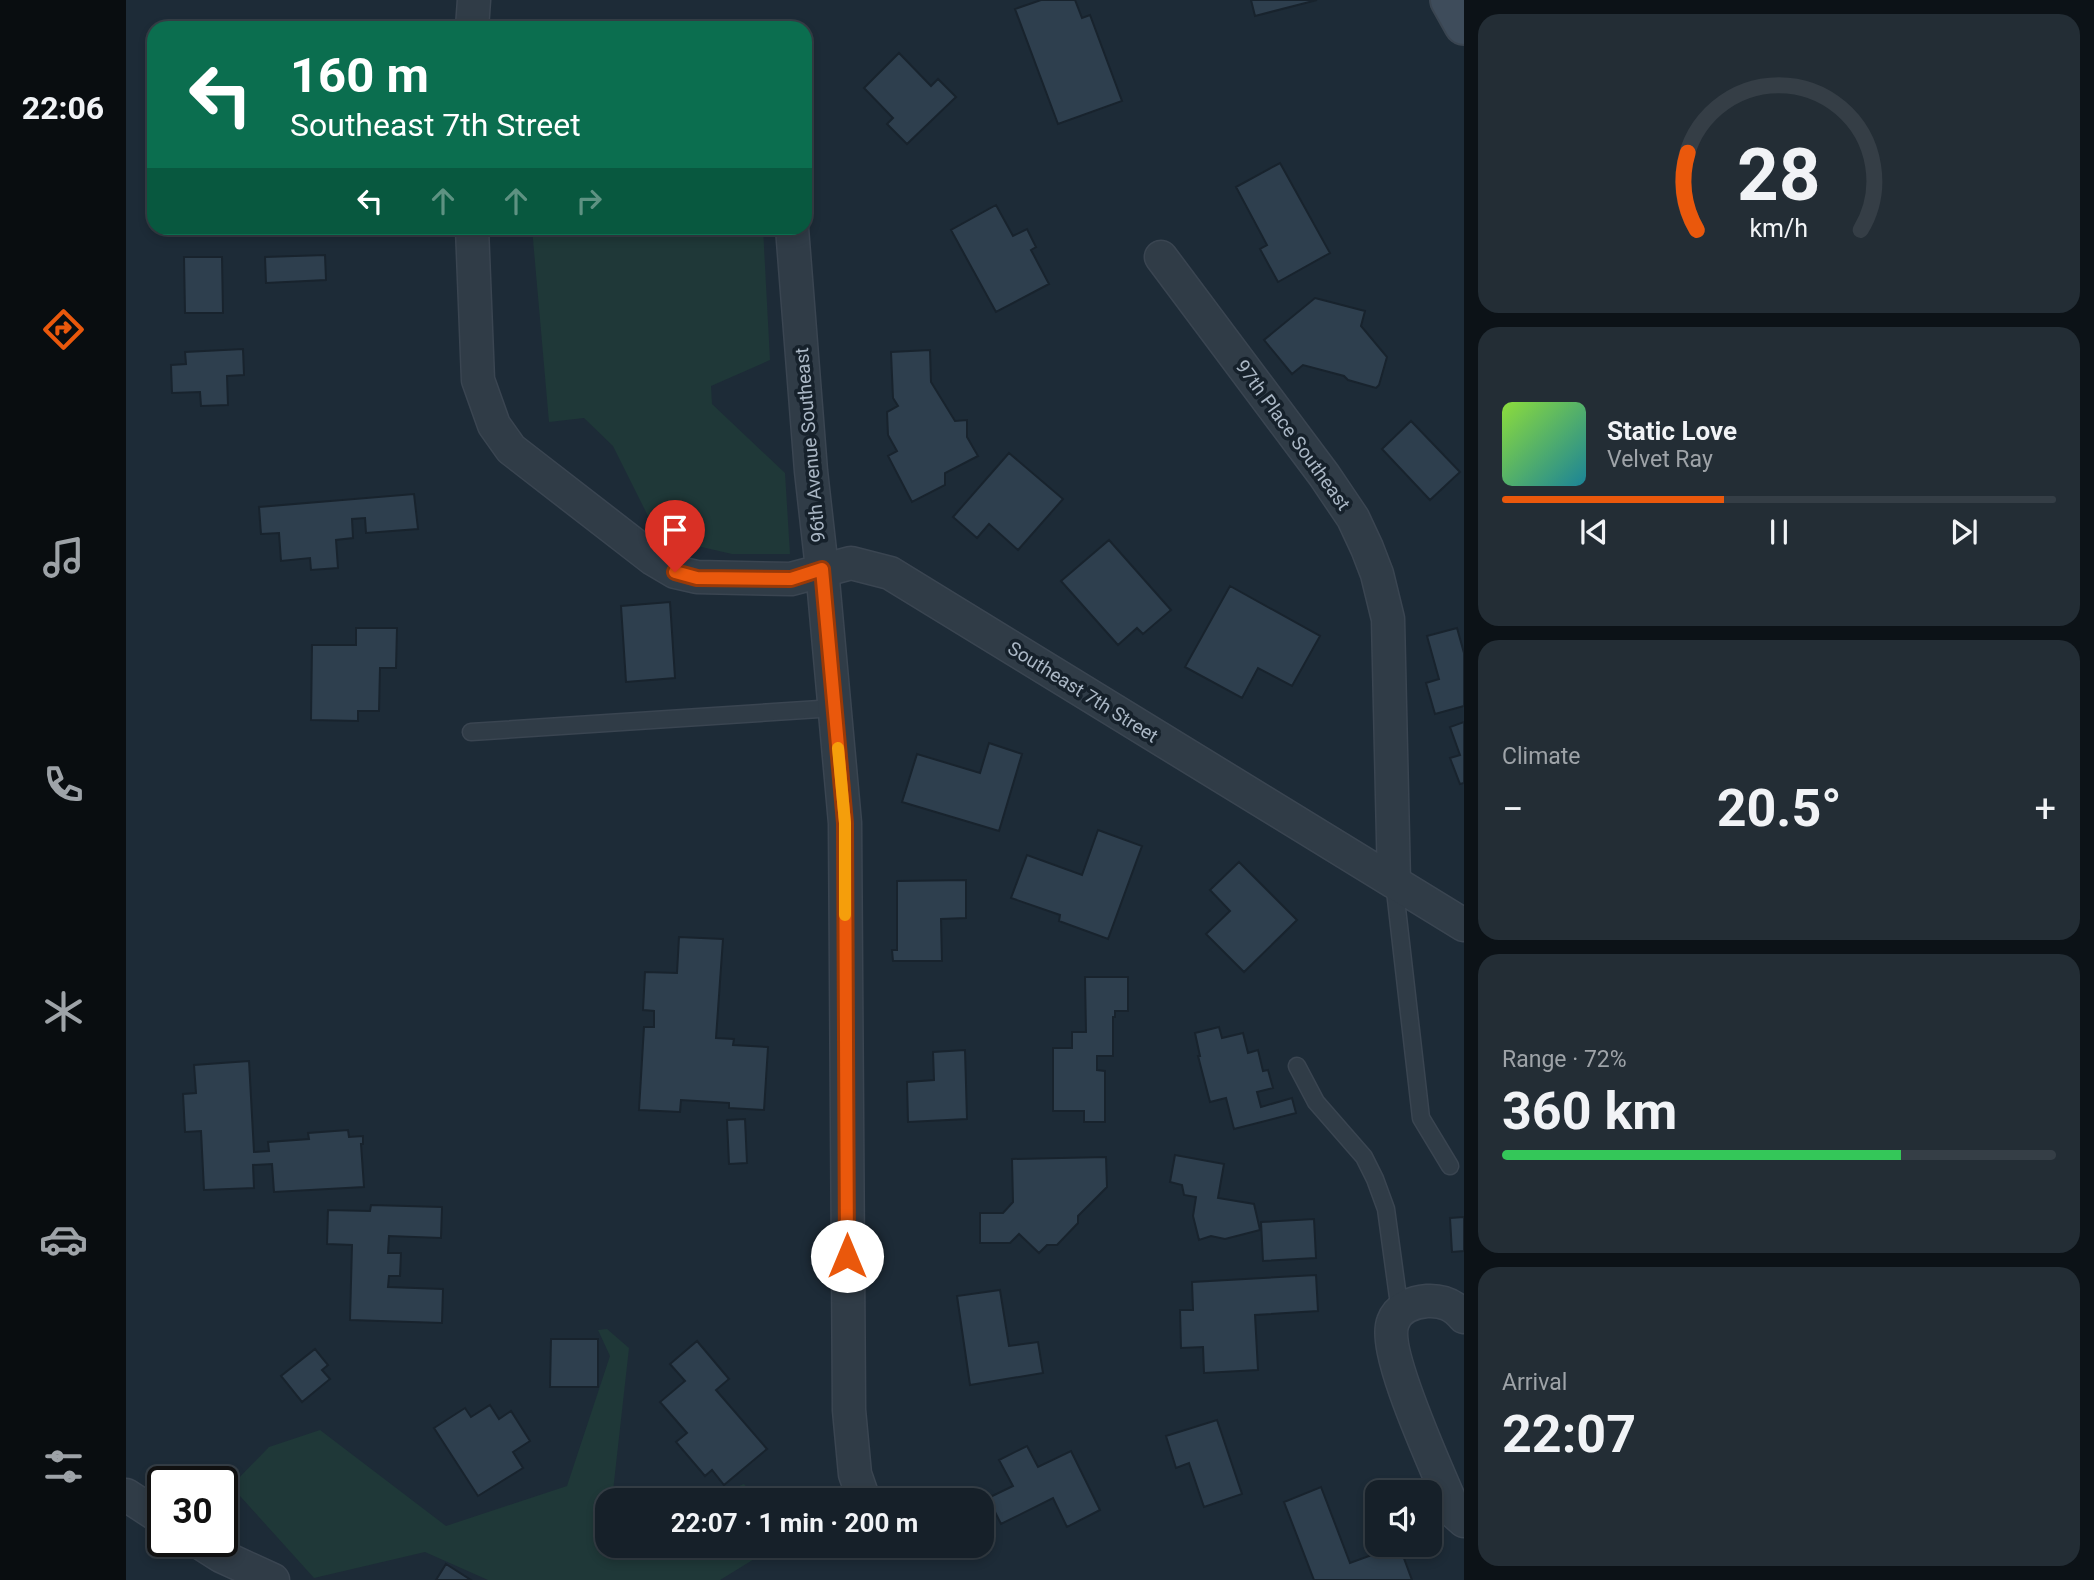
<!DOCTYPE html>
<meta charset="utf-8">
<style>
:root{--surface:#162029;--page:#232d35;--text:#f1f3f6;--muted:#9ea3a8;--line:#353e46;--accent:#ea580c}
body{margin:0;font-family:Roboto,sans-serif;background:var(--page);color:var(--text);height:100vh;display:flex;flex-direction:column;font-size:26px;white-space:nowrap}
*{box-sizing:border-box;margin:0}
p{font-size:23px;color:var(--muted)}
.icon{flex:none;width:38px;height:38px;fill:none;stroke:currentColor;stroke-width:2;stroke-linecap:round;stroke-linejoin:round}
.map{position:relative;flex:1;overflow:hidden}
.panel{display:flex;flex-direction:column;gap:14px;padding:14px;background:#0c1217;width:630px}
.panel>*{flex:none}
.banner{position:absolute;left:21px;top:21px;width:665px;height:214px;border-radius:21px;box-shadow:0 4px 10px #0003,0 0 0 2px var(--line);background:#0b6e4f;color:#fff;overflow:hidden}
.buttons{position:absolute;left:1239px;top:1480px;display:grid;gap:14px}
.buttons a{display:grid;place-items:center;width:77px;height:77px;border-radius:14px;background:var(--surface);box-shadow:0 4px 10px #0003,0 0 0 2px var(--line);font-size:35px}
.speed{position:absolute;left:21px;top:1466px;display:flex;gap:14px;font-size:35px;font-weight:700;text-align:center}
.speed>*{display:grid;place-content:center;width:91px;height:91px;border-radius:50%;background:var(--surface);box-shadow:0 4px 10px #0003,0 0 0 2px var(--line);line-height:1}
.speed .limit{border:4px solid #111;border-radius:10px;background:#fff;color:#111}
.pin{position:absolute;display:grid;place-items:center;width:60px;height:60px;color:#fff;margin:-72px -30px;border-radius:50% 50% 50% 0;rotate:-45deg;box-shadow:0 0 7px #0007}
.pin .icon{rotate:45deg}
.me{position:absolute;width:77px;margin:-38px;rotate:0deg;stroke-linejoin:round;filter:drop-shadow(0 0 5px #0008)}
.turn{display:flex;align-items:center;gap:24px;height:147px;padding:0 28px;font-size:32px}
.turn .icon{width:91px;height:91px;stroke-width:2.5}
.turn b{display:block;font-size:49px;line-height:60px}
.lanes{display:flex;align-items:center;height:66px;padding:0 28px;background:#0003;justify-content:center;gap:35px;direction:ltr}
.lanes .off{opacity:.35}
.big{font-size:52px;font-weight:700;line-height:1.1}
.panel .tile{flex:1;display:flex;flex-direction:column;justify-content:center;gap:10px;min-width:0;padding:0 24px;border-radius:21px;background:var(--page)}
.panel .dial{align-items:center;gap:0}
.dial svg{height:182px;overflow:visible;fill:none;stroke:var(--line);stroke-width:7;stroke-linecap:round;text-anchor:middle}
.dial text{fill:var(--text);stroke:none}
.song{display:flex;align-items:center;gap:21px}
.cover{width:84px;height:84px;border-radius:10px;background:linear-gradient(135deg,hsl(90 70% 55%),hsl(190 70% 35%))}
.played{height:7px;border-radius:4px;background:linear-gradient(90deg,var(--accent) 40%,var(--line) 40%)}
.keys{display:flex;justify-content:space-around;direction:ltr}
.heat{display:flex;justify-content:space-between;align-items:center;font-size:38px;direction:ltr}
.charge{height:10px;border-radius:5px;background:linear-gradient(90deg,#34c759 72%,var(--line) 0)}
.trip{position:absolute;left:469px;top:1488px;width:399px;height:70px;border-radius:21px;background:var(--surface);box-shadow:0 4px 10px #0003,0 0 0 2px var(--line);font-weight:700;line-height:70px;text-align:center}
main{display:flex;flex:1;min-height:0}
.tab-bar{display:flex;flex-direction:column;width:126px;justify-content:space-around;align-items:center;background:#090d10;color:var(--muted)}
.tab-bar .icon{width:49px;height:49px}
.tab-bar .active{color:var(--accent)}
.tab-bar b{font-size:32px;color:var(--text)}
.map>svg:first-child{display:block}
.green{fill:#1f3838}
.building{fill:#2e3f4e;stroke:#18232d;stroke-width:2}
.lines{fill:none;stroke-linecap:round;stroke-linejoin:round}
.lane-casing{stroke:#3a4551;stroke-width:19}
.street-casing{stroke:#3a4551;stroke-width:35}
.secondary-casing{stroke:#3a4551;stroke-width:42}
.lane{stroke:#303c47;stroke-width:16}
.street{stroke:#303c47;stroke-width:32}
.secondary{stroke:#3e4c5b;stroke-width:38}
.route-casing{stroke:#983908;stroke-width:18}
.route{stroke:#ea580c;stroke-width:12}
.slow{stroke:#f59e0b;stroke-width:12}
.labels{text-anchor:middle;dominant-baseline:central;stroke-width:7;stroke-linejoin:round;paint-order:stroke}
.street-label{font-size:19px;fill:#aab7c5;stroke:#16212b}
</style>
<main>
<nav class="tab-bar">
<b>22:06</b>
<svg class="icon active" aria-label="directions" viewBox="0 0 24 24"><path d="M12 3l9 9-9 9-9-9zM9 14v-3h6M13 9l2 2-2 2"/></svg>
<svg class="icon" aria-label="music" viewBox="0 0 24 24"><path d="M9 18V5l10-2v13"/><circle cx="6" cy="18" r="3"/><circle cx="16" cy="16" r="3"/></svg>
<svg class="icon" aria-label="phone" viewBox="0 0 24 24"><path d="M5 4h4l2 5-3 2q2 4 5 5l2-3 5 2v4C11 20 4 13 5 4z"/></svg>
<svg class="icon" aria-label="climate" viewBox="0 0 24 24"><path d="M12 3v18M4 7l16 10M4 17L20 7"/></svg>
<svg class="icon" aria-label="car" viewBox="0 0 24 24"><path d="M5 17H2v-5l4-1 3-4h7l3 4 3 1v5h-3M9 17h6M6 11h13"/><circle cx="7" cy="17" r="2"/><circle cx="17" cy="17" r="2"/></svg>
<svg class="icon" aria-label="filters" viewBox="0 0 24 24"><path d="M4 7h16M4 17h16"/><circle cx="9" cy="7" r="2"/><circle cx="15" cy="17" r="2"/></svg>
</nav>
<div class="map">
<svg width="1338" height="1580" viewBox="0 0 1338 1580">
<rect width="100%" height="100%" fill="#1d2b37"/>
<path class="green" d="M406,228H637L644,360L585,386L586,404L659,473L664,554H606L567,545L528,528L487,446L458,418L423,422Z
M481,1329L503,1348L486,1500H481V1545H651L594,1580H362L299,1552L188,1578L105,1486L143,1447L194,1430L320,1526L441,1486L484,1356L472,1330Z
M618,1484L631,1500H578Z"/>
<path class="building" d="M915,0H949L956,18L964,15L996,101L932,124L889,9Z
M1125,0H1191L1129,16Z
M568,25V28H414V27Z
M773,53L805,86L812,79L830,97L781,144L761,124L767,118L738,88Z
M1154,163L1204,253L1152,282L1134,249L1141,245L1110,187Z
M870,205L887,236L901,229L910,247L905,250L923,284L870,312L825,230Z
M199,255L200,280L140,283L139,257Z
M58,257H96L97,313H59Z
M1189,298L1239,311L1235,326L1261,357L1253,385L1250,388L1222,380L1218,376L1177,365L1166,374L1138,340Z
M117,349L118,375L101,376L102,405L75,406L74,392L46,393L45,365L60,364L59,352Z
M804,350L805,382L829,421L841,420V437L852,456L819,473V485L786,502L762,456L771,451L762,435L761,412L772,406L767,398L765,352Z
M1285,421L1334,472L1304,500L1256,449Z
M883,453L937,499L892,550L863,524L851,538L827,517Z
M288,494L292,529L240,533L239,518L226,519L227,538L210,540L212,568L185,570L184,558L155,561L153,533L135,534L133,507Z
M983,540L1045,610L1017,634L1011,628L992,645L935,581Z
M1104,586L1194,636L1166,686L1132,668L1116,698L1059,667Z
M544,602L549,678L500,682L495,606Z
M230,628H271L270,668H254L253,711H232V721L185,720L186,645H230Z
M1331,628L1338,653V706L1309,714L1300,683L1313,679L1301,636Z
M1338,722V783L1334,784L1324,758L1334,755L1324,727Z
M863,743L896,754L873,831L776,802L791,754L854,773Z
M972,830L1016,846L982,939L933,921L934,915L885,898L901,855L956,875Z
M1113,862L1171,920L1118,972L1080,934L1104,911L1084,890Z
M840,880V918L815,919L816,961H767L766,950H771V881Z
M553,937L597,939L590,1038L608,1039L607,1045L642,1047L638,1110L603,1108V1103L555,1100L554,1112L513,1110L518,1027H528V1011L517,1010L519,972L551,973Z
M959,977H1002V1011H989V1017H987V1056H971V1070L979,1071V1122H958V1111H927V1048H946V1032H960Z
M1093,1027L1096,1038L1117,1033L1122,1053L1132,1050L1137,1071L1142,1070L1147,1088L1131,1092L1135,1107L1166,1098L1170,1113L1108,1129L1100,1098L1084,1102L1072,1056H1074L1069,1033Z
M839,1050L841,1119L782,1122L781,1082L808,1080L807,1052Z
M123,1061L128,1152L143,1151L142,1142L183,1139L182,1133L222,1130L223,1137L237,1136V1144H235L238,1187L148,1192L146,1164L127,1165L128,1188L78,1190L75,1131L59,1132L57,1094L70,1093L68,1065Z
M619,1119L621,1163L603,1164L601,1120Z
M1049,1155L1098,1164L1092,1198L1128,1204L1134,1230L1099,1239L1085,1236L1073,1240L1067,1216L1070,1197L1058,1195L1056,1185L1044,1182Z
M980,1157L981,1187L952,1216V1223L931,1245H921L913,1253L893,1234L884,1243H854V1213H877L887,1202L886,1159Z
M245,1205L316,1207L315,1238L263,1236L262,1253H275L274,1276H263L262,1287L317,1289L316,1323L224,1320L226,1245L201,1244L202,1210L244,1211Z
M1338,1217V1251L1326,1252L1324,1218Z
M1188,1219L1190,1258L1137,1261L1135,1222Z
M1190,1275L1192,1311L1129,1315L1132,1370L1078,1373L1077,1347L1055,1348L1054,1310H1067L1066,1282Z
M874,1290L883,1346L912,1342L917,1373L844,1385L831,1296Z
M425,1339H472V1387H424Z
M571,1341L603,1379L590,1390L641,1449L598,1485L586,1470L579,1476L550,1442L561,1433L534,1402L559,1381L544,1364Z
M189,1349L202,1365L196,1370L204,1379L176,1402L155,1376Z
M364,1405L373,1419L385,1411L404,1441L387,1452L397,1468L352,1496L308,1428L339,1408L345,1417Z
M1091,1420L1116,1494L1078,1507L1063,1463L1050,1468L1040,1436Z
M901,1446L912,1467L945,1451L974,1510L941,1527L927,1498L875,1524L862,1498L887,1486L873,1460Z
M1195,1487L1224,1563L1273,1545L1286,1580H1188L1158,1502Z
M320,1564L345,1580H310Z"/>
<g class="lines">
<defs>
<path id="lane" d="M345,732L709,708
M1268,882L1295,1118L1324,1166
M1171,1066L1190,1102L1238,1157L1249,1179L1260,1209L1274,1312"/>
<path id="street" d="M346,28L348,0
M346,228L352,380L368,425L385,449L527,559L549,572L571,577L665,579L725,563L764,573L1338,925
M666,228L685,471L696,569L719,823L723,1410L729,1474L738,1500
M1035,257L1198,475L1227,518L1241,548L1251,574L1262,619L1268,882
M1338,1317C1328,1305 1317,1300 1301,1301C1287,1302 1272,1308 1267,1322C1255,1353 1315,1477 1329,1513L1338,1521
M0,1495L37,1519
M73,1542L95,1556L147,1580"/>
<path id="secondary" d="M1324,0L1338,25"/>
</defs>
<use href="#lane" class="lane-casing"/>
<use href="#street" class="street-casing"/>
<use href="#secondary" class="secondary-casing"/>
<use href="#lane" class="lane"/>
<use href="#street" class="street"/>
<use href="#secondary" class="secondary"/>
</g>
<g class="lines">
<defs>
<path id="route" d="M549,572L571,578L665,579L696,569L719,823L721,1256"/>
</defs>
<use href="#route" class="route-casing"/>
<use href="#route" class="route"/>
<path class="slow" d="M712,748L719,823V915"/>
</g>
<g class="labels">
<g class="street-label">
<text transform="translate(1167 435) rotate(54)">97th Place Southeast</text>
<text transform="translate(684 445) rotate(-95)">96th Avenue Southeast</text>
<text transform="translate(957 692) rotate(32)">Southeast 7th Street</text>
</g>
</g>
</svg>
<div class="buttons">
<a><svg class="icon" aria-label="sound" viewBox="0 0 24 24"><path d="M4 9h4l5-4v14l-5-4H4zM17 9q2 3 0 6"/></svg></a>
</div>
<div class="speed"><div class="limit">30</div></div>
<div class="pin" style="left:549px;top:572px;background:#d93025"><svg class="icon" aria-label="arrive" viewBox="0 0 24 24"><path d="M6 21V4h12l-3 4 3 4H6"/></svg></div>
<svg class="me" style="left:721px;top:1256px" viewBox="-20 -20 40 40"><circle r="19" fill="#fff"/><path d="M0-13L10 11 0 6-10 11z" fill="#ea580c"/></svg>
<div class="trip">22:07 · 1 min · 200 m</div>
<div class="banner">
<div class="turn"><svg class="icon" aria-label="left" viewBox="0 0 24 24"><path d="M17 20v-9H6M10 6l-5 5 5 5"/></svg><div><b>160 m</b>Southeast 7th Street</div></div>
<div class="lanes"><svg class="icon" aria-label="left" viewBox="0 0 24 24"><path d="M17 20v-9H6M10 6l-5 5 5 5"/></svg><svg class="icon off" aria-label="ahead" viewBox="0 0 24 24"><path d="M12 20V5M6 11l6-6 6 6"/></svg><svg class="icon off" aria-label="ahead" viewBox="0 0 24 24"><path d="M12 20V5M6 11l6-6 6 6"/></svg><svg class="icon off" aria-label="right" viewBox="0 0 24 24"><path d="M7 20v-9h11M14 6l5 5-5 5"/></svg></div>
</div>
</div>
<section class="panel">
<div class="tile dial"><svg viewBox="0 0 100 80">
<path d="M14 69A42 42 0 1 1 86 69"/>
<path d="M14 69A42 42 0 0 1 10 35" stroke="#ea580c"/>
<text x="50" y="56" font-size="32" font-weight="700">28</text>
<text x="50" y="72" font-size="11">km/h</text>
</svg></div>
<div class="tile">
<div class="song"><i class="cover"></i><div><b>Static Love</b><p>Velvet Ray</p></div></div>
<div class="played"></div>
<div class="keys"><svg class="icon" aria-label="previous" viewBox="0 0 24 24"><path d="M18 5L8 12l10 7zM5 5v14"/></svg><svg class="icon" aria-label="pause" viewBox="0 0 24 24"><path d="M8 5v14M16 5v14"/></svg><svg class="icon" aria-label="next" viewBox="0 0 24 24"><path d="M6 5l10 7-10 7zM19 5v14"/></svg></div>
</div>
<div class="tile"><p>Climate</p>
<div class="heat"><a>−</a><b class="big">20.5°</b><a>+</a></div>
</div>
<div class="tile"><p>Range · 72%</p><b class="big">360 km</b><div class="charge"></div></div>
<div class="tile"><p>Arrival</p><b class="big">22:07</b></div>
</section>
</main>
